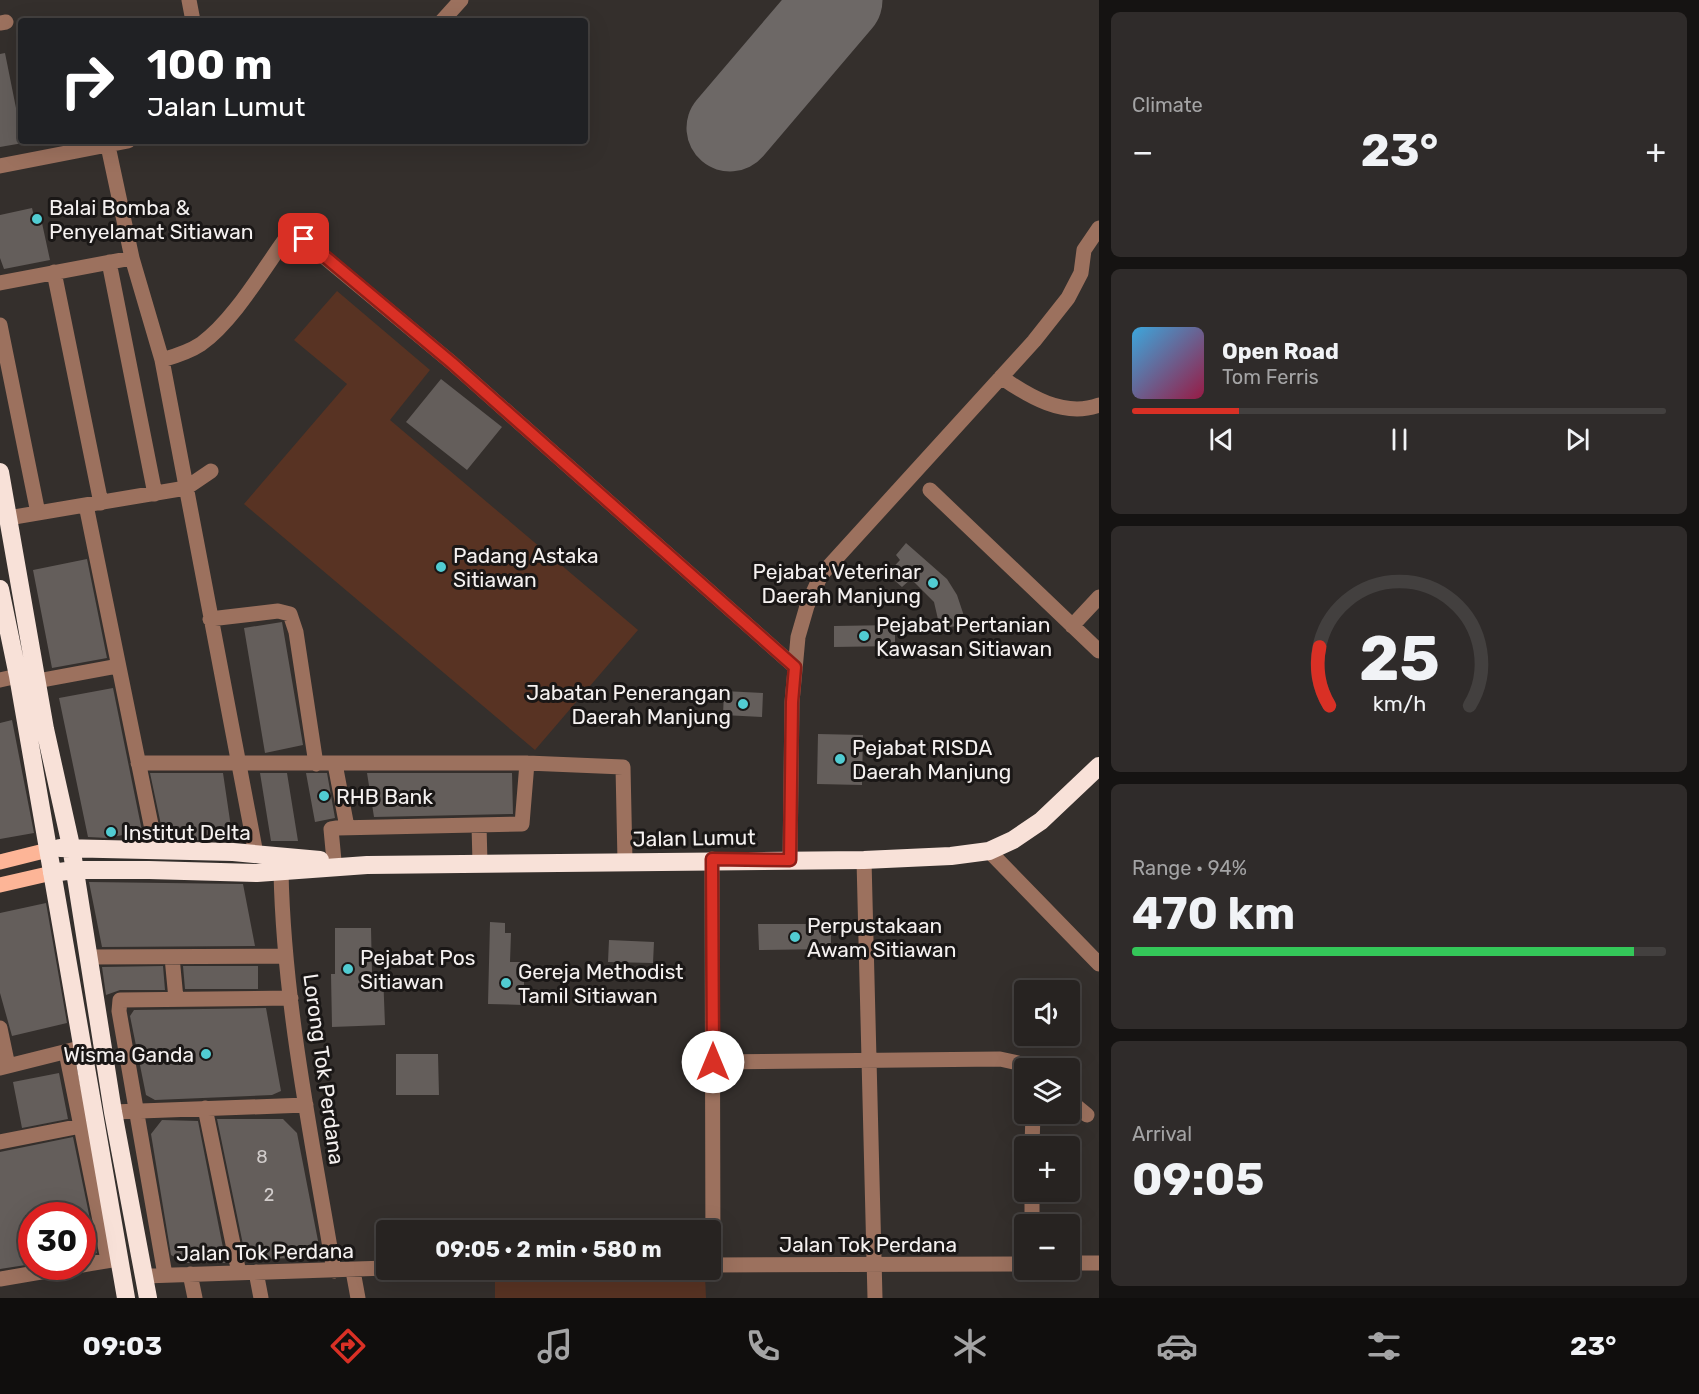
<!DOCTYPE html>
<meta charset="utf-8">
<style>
:root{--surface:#272321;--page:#2f2b2a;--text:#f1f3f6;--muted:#a4a4a5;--line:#43403f;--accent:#d93025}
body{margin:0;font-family:Rubik,sans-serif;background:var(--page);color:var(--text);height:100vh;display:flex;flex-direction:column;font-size:22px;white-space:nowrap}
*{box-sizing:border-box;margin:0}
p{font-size:20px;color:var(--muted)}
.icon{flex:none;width:33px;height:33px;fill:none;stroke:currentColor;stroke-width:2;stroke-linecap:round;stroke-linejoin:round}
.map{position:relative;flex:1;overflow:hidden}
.sheet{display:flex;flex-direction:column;gap:12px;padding:12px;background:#151312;width:600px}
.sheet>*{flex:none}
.hud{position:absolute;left:18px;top:18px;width:570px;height:126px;border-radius:6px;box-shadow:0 6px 24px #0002,0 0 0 2px var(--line);background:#202124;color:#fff;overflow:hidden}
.fabs{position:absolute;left:1014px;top:980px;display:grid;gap:12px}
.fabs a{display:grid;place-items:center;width:66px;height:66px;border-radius:6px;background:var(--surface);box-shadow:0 6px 24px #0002,0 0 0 2px var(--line);font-size:30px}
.speed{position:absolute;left:18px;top:1202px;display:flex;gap:12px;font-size:30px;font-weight:700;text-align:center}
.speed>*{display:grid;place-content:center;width:78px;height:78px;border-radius:50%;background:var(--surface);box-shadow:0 6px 24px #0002,0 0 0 2px var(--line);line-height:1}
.speed .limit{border:9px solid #d22;background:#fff;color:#111}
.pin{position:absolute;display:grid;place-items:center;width:51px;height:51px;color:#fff;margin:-26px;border-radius:12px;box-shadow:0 3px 9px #0006}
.me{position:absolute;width:66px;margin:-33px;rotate:0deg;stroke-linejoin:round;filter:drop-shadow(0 0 4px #0008)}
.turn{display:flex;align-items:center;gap:21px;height:126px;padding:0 30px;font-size:27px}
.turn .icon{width:78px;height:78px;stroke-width:2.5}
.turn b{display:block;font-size:42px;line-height:51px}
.big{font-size:45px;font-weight:700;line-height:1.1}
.sheet .widget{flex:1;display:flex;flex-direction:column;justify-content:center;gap:9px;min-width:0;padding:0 21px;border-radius:9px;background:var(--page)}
.sheet .dial{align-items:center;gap:0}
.dial svg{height:156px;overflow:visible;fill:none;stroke:var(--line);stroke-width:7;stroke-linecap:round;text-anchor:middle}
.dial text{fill:var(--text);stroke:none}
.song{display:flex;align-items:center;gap:18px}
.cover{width:72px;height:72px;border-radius:9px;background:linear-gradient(135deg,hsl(200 70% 55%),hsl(340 70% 35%))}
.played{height:6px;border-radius:3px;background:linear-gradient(90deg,var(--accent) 20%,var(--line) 20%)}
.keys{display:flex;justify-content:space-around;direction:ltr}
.heat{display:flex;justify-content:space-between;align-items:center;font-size:33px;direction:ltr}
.charge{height:9px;border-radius:4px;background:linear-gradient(90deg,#34c759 94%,var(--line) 0)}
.trip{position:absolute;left:376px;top:1220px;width:345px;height:60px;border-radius:6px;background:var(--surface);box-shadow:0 6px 24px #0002,0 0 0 2px var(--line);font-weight:700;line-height:60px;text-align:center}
.tab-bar{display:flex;height:96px;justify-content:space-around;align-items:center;background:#100e0d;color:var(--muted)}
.tab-bar .icon{width:42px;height:42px}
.tab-bar .current{color:var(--accent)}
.tab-bar b{font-size:27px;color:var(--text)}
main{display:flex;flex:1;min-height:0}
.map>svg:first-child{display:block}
.green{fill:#583323}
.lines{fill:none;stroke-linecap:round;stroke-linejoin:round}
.runway{stroke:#6d6866;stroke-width:87}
.building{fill:#645e5b}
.minor{stroke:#9c715e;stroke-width:15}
.major{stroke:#fdb597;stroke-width:15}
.highway{stroke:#f8e1d8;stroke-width:18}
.route-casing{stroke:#8d1f18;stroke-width:15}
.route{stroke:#d93025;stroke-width:10}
.poi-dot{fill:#51ccd2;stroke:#1a1716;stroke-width:2}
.labels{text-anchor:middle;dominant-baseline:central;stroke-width:6;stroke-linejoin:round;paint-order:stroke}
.number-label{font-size:18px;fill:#d1cccb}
.poi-label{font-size:21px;fill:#f5f1f0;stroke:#1a1716;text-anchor:start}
.street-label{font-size:21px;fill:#f5f1f0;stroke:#1a1716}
</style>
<main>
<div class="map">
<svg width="1099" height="1298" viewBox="0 0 1099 1298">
<rect width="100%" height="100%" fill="#342f2c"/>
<path class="green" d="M337,291L430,370L390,420L638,630L535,750L244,504L347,384L294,340Z
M495,1275H705L706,1298H495Z"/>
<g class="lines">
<path class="runway" d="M730,128L839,0"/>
</g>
<path class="building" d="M5,53L23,143L0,147V54Z
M32,208L36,225L42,223L50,260L4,269L0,258V215Z
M441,379L502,427L467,470L406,422Z
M906,543L947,579L957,595L967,625L940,628L934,602L911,579L902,587L887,574L900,560L896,555Z
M87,559L107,658L52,668L33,570Z
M282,622L303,745L265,753L244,628Z
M895,625V646L834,647V626Z
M113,688L142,831L108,838L88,837L59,698Z
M724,691L763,693L762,717L723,715Z
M12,720L34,833L0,839V723Z
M818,734L863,735L862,785L817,784Z
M150,773H223L233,841L164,839Z
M260,773H287L298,841H271Z
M306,773H327L335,818L315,822Z
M367,773H512L513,814L374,817Z
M89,882L243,884L255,946L102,947Z
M46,903L67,1023L12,1036L0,993V913Z
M490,922L505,923V933H511L510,962H524V1005L488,1004Z
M758,924H831V949L759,950Z
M335,928H371L372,974L383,973L385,1025L332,1027L331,974H335Z
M609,940L654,942L653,963L608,962Z
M163,966L165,990H120L106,995L102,967Z
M183,966H258V989H185Z
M266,1008L281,1091L272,1095L155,1100L146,1095L130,1016L134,1010Z
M396,1054H438L439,1095H396Z
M59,1073L68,1119L22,1128L13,1082Z
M217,1119H283L297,1133L319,1246L309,1258L246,1259Z
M162,1120L198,1121L226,1263H185L171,1255L151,1134Z
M73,1137L97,1253L82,1255V1215H25L32,1246V1264L0,1269V1152Z"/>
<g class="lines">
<path class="minor" d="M189,0L193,21
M442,21L461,0
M0,23L6,22
M108,146L132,258L162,360L256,854
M0,166L128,141
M109,262L155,494
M54,272L101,503
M0,283L132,258
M0,325L38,513
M162,360C176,356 189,352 201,344C233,321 261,273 284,241L290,236H299L452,363L795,667
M1001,377C1028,396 1064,418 1099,405
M930,490L1099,651
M86,505L156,849
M8,518L186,488L211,471
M210,619L278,611L290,614L296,632L316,764
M1072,626L1099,597
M0,680L18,676
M37,681L118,666
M138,763H527L623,767L625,861
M335,764L347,827
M479,825L480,863
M989,851L1099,964
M712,859L713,1265
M790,860L792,702L798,637L807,606L821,575L1034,341L1068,298L1081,273L1084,250L1099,228
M864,860L875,1298
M334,861L331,829L337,828L522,824L527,763
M281,872C284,1006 312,1139 334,1271
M89,957L286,956
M172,957L176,999
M0,1028L8,1066
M66,1052L108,1260
M713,1062L1000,1059L1018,1063L1024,1068
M0,1068L76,1049
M1070,1101L1087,1115
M205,1108L239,1273
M113,1112L306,1105
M0,1142L81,1126
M1032,1146L1033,1113
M1032,1224V1191
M1070,1263H1099
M82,1265L118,1259
M711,1265L1024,1264
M353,1271L358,1298
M256,1272L261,1298
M190,1274L195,1298
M165,1275L119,1011L120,1000L291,998
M144,1276L387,1268
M0,1279L76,1266"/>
<path class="major" d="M0,862L48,850
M0,885L52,873"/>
<path class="highway" d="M0,472L45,729L71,846L113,1112L148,1298
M0,589L18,676L126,1298
M60,848L233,852L320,860
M52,873L74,870H149L257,873L367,865L864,860L951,856L989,851L1013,840L1041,821L1099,766"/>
</g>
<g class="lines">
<defs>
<path id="route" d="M304,239L452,363L795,667L792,702L790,860L712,859L713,1062"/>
</defs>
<use href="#route" class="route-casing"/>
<use href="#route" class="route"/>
</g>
<g class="poi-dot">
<circle cx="37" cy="219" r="6"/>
<circle cx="441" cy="567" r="6"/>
<circle cx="933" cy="583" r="6"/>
<circle cx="864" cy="636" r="6"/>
<circle cx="743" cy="704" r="6"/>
<circle cx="840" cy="759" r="6"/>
<circle cx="324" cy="796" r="6"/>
<circle cx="111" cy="832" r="6"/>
<circle cx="795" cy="937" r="6"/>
<circle cx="348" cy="969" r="6"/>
<circle cx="506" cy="983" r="6"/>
<circle cx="206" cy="1054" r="6"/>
</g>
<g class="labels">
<g class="number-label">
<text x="262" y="1157">8</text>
<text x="269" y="1195">2</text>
</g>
<g class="poi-label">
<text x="49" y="207">Balai Bomba &amp;<tspan x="49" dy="24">Penyelamat Sitiawan</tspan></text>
<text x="453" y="555">Padang Astaka<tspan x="453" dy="24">Sitiawan</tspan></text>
<text x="921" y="571" text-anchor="end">Pejabat Veterinar<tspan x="921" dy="24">Daerah Manjung</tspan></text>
<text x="876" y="624">Pejabat Pertanian<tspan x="876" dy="24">Kawasan Sitiawan</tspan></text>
<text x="731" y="692" text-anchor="end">Jabatan Penerangan<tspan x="731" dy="24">Daerah Manjung</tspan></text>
<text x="852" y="747">Pejabat RISDA<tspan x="852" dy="24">Daerah Manjung</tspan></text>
<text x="336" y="796">RHB Bank</text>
<text x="123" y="832">Institut Delta</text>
<text x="807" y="925">Perpustakaan<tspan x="807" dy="24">Awam Sitiawan</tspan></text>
<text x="360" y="957">Pejabat Pos<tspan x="360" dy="24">Sitiawan</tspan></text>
<text x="518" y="971">Gereja Methodist<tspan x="518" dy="24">Tamil Sitiawan</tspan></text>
<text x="194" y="1054" text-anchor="end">Wisma Ganda</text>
</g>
<g class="street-label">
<text transform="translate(694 838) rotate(-1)">Jalan Lumut</text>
<text transform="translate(324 1069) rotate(82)">Lorong Tok Perdana</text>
<text x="868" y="1244">Jalan Tok Perdana</text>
<text transform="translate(265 1252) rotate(-1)">Jalan Tok Perdana</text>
</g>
</g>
</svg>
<div class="fabs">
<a><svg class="icon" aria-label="sound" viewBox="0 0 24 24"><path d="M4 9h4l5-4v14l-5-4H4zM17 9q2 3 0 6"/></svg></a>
<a><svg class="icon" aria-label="layers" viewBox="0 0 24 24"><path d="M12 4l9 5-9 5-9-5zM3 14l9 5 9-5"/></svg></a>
<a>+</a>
<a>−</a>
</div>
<div class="speed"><div class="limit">30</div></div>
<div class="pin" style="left:304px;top:239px;background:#d93025"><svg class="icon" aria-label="arrive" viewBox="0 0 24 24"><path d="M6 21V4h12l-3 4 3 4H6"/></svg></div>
<svg class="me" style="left:713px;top:1062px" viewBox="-20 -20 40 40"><circle r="19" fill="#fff"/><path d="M0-13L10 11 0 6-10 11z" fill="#d93025"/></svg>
<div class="trip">09:05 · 2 min · 580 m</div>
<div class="hud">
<div class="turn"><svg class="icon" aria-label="right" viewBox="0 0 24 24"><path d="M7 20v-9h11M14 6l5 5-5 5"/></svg><div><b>100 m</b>Jalan Lumut</div></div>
</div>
</div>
<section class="sheet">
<div class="widget"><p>Climate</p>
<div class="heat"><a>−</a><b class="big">23°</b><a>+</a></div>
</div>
<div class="widget">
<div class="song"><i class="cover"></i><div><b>Open Road</b><p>Tom Ferris</p></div></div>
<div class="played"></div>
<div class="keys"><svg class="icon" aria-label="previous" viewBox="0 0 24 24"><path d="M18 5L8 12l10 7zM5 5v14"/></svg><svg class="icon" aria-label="pause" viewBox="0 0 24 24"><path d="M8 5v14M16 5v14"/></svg><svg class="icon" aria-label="next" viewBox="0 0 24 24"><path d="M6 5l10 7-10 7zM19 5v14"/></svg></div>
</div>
<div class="widget dial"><svg viewBox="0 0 100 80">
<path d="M14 69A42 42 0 1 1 86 69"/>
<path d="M14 69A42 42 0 0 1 9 39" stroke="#d93025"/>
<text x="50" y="56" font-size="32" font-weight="700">25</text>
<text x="50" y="72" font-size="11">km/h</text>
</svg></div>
<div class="widget"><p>Range · 94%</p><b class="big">470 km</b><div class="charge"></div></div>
<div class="widget"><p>Arrival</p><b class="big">09:05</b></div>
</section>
</main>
<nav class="tab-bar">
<b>09:03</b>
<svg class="icon current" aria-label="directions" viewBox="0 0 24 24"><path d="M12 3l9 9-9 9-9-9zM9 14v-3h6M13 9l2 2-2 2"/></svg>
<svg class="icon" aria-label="music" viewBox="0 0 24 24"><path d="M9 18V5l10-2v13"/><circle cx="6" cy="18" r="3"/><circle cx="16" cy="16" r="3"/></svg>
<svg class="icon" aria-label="phone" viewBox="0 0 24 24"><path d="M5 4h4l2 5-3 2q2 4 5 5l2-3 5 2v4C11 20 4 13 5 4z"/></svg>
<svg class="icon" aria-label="climate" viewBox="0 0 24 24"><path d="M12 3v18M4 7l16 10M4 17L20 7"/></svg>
<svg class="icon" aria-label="car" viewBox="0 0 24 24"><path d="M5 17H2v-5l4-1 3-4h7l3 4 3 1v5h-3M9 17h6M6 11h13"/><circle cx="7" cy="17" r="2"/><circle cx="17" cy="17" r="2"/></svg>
<svg class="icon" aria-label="filters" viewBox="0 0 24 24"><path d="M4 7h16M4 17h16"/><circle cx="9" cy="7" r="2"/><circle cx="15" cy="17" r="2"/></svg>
<b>23°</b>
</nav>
